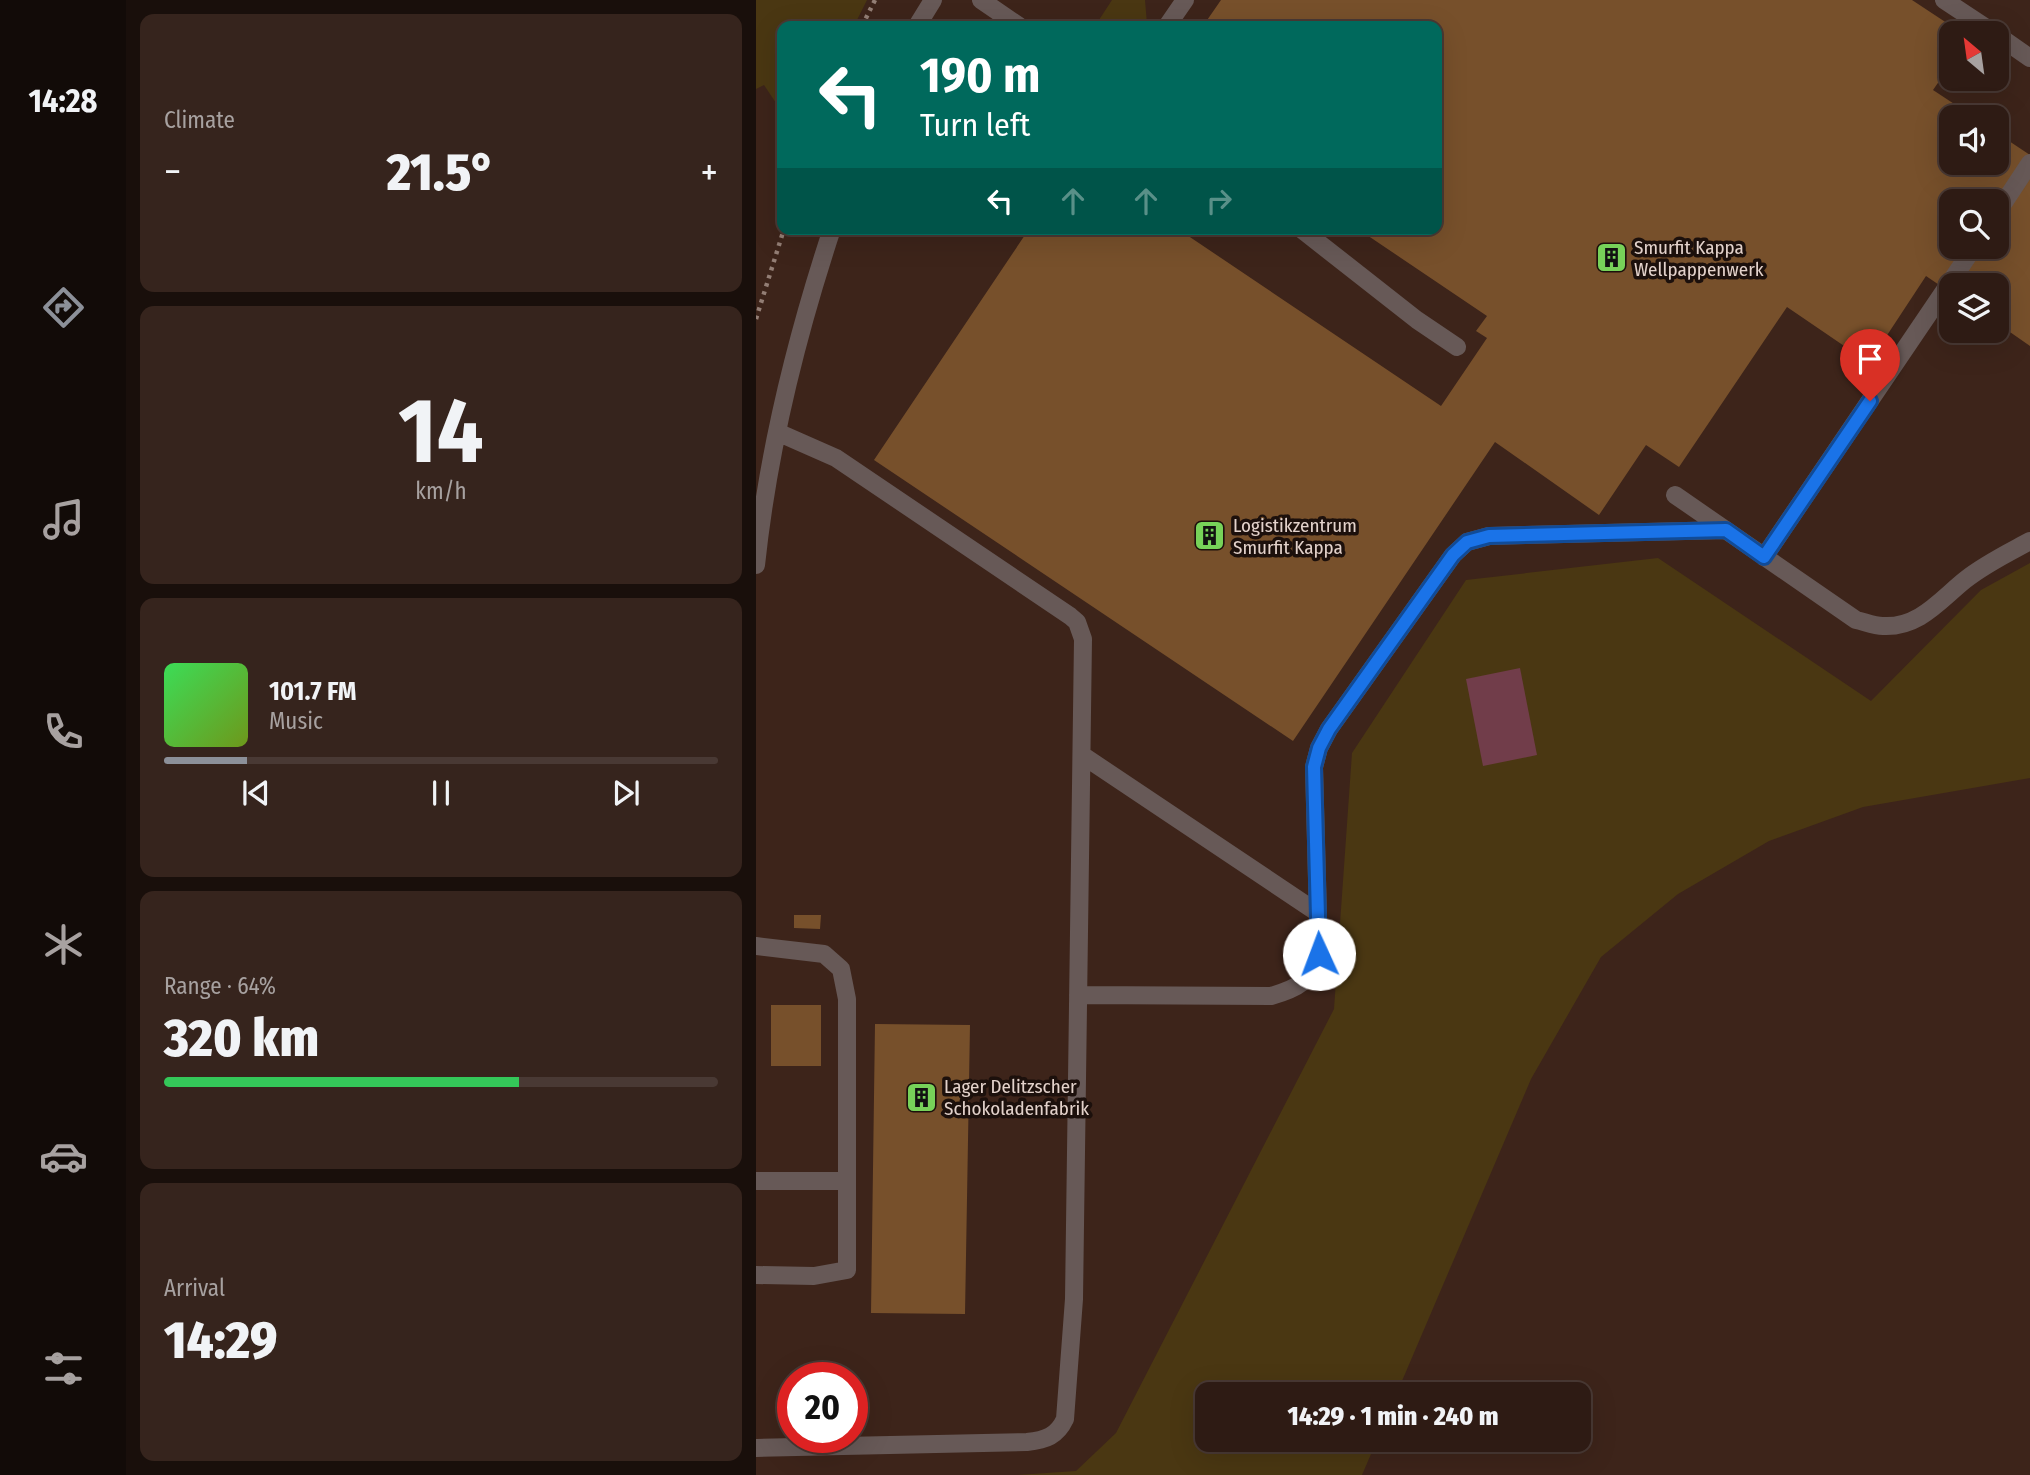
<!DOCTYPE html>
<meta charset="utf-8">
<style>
:root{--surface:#2e1b14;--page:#36241d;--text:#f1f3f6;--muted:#a7a1a0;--line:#493934;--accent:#8c9099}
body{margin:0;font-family:"Fira Sans Condensed",sans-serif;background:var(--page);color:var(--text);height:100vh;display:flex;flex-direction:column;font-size:26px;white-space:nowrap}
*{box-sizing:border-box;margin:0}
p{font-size:23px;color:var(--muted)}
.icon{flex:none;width:38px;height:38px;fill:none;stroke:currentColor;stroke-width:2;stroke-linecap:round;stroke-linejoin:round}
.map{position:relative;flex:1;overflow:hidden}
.panel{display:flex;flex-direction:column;gap:14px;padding:14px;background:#190f0b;width:630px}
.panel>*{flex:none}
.top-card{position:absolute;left:21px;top:21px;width:665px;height:214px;border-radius:14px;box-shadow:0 7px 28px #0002,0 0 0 2px var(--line);background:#00695c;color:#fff;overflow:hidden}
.needle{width:46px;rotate:331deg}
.tools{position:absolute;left:1183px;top:21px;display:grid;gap:14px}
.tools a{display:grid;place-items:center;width:70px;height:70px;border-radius:14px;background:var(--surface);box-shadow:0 7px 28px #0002,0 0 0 2px var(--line);font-size:35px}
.speed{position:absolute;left:21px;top:1362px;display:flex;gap:14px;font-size:35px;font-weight:700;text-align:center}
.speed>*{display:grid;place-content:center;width:91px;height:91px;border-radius:50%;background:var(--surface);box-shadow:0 7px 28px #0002,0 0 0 2px var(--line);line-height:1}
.speed .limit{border:10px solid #d22;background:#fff;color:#111}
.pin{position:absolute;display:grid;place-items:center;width:60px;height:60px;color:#fff;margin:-72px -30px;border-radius:50% 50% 50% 0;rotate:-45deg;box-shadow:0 0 7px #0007}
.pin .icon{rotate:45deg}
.me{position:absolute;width:77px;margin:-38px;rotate:358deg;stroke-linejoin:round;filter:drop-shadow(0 0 5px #0008)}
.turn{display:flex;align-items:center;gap:24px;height:147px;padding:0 28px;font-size:32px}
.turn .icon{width:91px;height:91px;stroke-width:2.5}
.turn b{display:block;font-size:49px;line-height:60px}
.lanes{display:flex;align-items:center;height:66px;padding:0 28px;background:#0003;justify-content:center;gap:35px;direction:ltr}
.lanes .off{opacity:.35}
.big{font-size:52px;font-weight:800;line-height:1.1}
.panel .card{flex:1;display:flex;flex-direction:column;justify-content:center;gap:10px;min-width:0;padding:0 24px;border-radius:14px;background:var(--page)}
.panel .dial{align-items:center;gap:0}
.dial b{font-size:91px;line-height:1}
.song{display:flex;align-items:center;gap:21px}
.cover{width:84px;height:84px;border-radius:10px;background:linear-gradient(135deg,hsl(130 70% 55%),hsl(80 70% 35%))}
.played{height:7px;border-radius:4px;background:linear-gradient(90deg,var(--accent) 15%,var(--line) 15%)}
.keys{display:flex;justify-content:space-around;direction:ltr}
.heat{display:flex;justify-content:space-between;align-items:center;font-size:38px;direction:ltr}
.charge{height:10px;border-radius:5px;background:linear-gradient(90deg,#34c759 64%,var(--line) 0)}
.trip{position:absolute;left:439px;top:1382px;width:396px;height:70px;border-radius:14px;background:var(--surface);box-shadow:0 7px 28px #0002,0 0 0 2px var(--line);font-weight:800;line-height:70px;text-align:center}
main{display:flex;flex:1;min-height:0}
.dock{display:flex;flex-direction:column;width:126px;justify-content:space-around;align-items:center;background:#120b08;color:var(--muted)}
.dock .icon{width:49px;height:49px}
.dock .selected{color:var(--accent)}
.dock b{font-size:32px;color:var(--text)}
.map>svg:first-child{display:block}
.green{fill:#4a3712}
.water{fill:#713d4a}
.building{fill:#77502b;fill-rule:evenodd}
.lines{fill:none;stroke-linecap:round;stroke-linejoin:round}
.path{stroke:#937e75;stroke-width:4.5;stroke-dasharray:3.5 5;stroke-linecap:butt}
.minor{stroke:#675957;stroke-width:18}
.route-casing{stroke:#114b97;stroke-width:18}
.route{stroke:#1a73e8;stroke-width:12}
.labels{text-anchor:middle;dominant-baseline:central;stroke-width:7;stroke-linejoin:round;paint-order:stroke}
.poi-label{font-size:19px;fill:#e3d2cb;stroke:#1c100c;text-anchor:start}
</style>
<main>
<nav class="dock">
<b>14:28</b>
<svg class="icon selected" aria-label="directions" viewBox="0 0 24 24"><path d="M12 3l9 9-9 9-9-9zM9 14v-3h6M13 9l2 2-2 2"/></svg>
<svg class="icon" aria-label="music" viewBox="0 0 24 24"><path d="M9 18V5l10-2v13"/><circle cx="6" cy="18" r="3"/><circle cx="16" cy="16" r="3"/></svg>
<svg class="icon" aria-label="phone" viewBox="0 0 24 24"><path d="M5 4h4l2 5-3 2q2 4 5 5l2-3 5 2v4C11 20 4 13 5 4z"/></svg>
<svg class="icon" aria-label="climate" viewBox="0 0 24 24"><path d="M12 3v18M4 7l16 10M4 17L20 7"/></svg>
<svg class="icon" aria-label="car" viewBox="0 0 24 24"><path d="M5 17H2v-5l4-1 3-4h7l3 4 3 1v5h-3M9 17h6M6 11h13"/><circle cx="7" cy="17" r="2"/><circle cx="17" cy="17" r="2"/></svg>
<svg class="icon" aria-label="filters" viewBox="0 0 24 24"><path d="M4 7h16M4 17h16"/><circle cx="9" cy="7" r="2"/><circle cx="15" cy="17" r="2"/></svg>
</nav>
<section class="panel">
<div class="card"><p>Climate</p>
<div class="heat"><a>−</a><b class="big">21.5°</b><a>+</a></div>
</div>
<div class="card dial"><b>14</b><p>km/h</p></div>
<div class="card">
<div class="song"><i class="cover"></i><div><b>101.7 FM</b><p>Music</p></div></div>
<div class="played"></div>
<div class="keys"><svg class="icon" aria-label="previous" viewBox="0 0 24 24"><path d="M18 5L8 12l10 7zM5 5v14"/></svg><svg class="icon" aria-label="pause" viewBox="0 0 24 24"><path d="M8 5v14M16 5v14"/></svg><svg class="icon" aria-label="next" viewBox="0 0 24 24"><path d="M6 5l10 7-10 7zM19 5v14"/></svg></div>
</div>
<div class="card"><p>Range · 64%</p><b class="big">320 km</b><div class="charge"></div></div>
<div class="card"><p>Arrival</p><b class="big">14:29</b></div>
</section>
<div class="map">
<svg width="1274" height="1475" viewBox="0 0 1274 1475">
<rect width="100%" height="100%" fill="#3d241a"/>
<path class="green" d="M0,0H111L98,26H26V110L24,109L8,85L0,89Z
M356,0H389L391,24L390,26H339Z
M902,558L1115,701L1225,590L1274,563V778L1107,807L1013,841L922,894L845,957L775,1079L640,1395H452V1440H621L606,1475H261L320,1471L360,1433L578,1009L596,753L710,580Z"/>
<path class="water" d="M764,668L781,755L727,766L710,679Z"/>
<path class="building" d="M465,0H1156L1206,33H1195V64L1177,90L1218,117H1195V163H1241V133L1274,155V346L1241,323V285H1195V293L1170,276L1122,349L1115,353L1107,354L1097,352L1031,307L923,467L890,445L843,515L739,442L537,741L118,460L273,229H422L685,406L731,338L720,331L731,316L602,229H681V26H447ZM1195,201H1241V247H1195Z
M38,915H65L64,929L38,928Z
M15,1005H65V1066H15Z
M119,1024L214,1025L209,1314L115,1313Z"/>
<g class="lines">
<path class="path" d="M106,26L119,0
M0,319L28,229"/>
<path class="minor" d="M225,0L263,26
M1188,0L1238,33
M161,26L177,0
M411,26L429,0
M1241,35L1274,58
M1241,213L1274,163
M545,229L661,320L701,347
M919,495L1100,620C1109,622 1118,626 1127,626C1163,628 1184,600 1209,580C1229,564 1252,553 1274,541
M1008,557L1218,247
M0,565C12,451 40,338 76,229
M326,755L562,913
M0,946L68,954L85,969L91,999V1270L58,1276L0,1275
M322,995L515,996C543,988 553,982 563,954L558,767L563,748L573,729L697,555L711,542L733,536L970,530
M0,1181H91
M0,1448L271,1442C290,1440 301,1436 309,1419L318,1299L327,639L321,622L314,616L80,458L21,432"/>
</g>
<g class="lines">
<defs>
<path id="route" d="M563,954L558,767L563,748L573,729L697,555L711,542L733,536L970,530L1008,557L1114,401"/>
</defs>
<use href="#route" class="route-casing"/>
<use href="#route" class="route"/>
</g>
<defs>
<symbol id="building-square" viewBox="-11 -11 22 22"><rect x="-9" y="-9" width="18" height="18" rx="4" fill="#77d259" stroke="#1c100c"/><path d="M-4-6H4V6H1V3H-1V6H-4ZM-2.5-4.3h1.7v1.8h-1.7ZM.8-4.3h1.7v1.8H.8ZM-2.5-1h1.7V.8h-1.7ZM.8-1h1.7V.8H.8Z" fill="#111"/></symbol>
</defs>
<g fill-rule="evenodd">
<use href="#building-square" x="838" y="240" width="35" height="35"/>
<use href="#building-square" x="436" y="518" width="35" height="35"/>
<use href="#building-square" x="148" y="1080" width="35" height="35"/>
</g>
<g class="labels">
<g class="poi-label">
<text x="878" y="247">Smurfit Kappa<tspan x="878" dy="22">Wellpappenwerk</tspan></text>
<text x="477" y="525">Logistikzentrum<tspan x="477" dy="22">Smurfit Kappa</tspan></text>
<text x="188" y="1086">Lager Delitzscher<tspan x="188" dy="22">Schokoladenfabrik</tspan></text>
</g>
</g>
</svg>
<div class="tools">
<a><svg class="needle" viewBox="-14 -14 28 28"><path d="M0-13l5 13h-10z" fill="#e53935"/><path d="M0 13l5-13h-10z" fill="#a7a1a0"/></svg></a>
<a><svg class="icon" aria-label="sound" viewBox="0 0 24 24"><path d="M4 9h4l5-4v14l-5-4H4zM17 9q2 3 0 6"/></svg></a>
<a><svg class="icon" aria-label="search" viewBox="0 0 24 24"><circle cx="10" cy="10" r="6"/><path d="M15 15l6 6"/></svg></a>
<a><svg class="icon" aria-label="layers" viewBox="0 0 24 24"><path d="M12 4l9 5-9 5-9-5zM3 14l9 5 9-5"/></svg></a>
</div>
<div class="speed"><div class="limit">20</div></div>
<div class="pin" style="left:1114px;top:401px;background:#d93025"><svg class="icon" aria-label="arrive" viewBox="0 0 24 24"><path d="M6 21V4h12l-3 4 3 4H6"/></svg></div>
<svg class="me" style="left:563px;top:954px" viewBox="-20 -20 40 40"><circle r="19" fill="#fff"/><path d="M0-13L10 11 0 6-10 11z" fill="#1a73e8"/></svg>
<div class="trip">14:29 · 1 min · 240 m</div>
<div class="top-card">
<div class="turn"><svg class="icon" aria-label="left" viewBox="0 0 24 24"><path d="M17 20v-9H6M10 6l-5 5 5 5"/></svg><div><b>190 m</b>Turn left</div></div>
<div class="lanes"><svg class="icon" aria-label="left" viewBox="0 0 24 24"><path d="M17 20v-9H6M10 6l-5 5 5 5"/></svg><svg class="icon off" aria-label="ahead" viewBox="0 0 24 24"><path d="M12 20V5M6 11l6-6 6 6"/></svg><svg class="icon off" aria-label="ahead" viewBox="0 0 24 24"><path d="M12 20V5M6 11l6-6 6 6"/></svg><svg class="icon off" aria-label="right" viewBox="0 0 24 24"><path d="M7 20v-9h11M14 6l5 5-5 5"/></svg></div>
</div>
</div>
</main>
